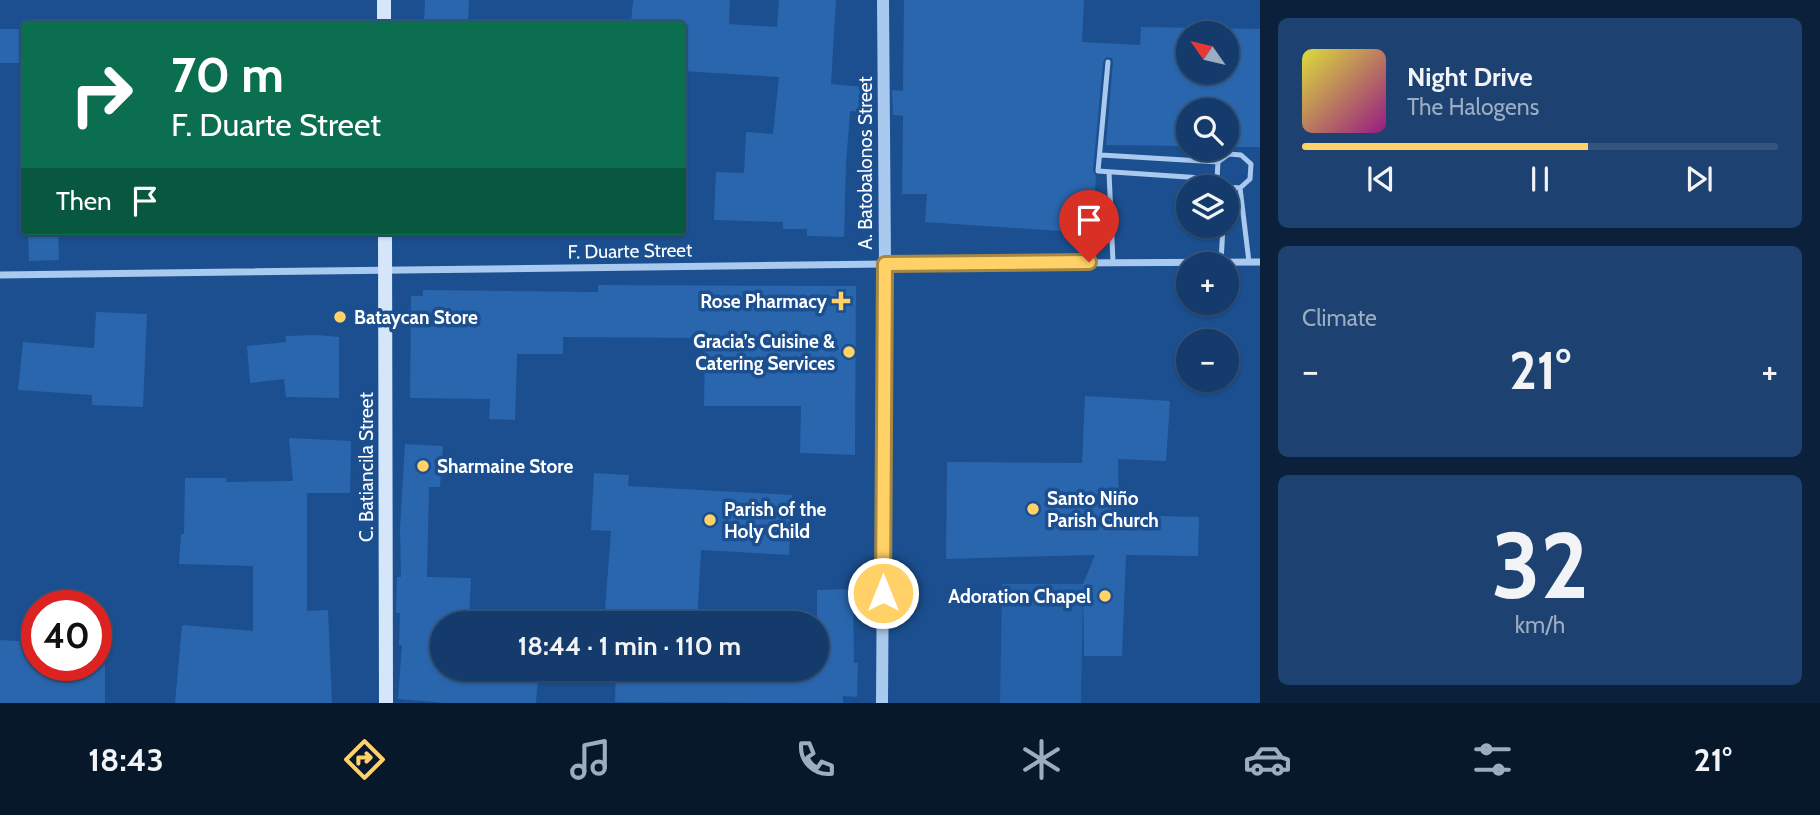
<!DOCTYPE html>
<meta charset="utf-8">
<style>
:root{--surface:#143b6b;--page:#1d4271;--text:#f1f3f6;--muted:#9dadc1;--line:#33557e;--accent:#ffd166}
body{margin:0;font-family:Cabin,sans-serif;background:var(--page);color:var(--text);height:100vh;display:flex;flex-direction:column;font-size:26px;white-space:nowrap}
*{box-sizing:border-box;margin:0}
p{font-size:23px;color:var(--muted)}
.icon{flex:none;width:38px;height:38px;fill:none;stroke:currentColor;stroke-width:2;stroke-linecap:round;stroke-linejoin:round}
.map{position:relative;flex:1;overflow:hidden}
.sheet{display:flex;flex-direction:column;gap:18px;padding:18px;background:#0b203b;width:560px}
.sheet>*{flex:none}
.banner{position:absolute;left:21px;top:21px;width:665px;height:214px;border-radius:7px;box-shadow:0 2px 5px #0004,0 0 0 2px var(--line);background:#0b6e4f;color:#fff;overflow:hidden}
.needle{width:46px;rotate:304deg}
.tools{position:absolute;left:1176px;top:21px;display:grid;gap:14px}
.tools a{display:grid;place-items:center;width:63px;height:63px;border-radius:50%;background:var(--surface);box-shadow:0 2px 5px #0004,0 0 0 2px var(--line);font-size:35px}
.speed{position:absolute;left:21px;top:590px;display:flex;gap:14px;font-size:35px;font-weight:700;text-align:center}
.speed>*{display:grid;place-content:center;width:91px;height:91px;border-radius:50%;background:var(--surface);box-shadow:0 2px 5px #0004,0 0 0 2px var(--line);line-height:1}
.speed .limit{border:10px solid #d22;background:#fff;color:#111}
.pin{position:absolute;display:grid;place-items:center;width:60px;height:60px;color:#fff;margin:-72px -30px;border-radius:50% 50% 50% 0;rotate:-45deg;box-shadow:0 0 7px #0007}
.pin .icon{rotate:45deg}
.me{position:absolute;width:77px;margin:-38px;rotate:0deg;stroke-linejoin:round;filter:drop-shadow(0 0 5px #0008)}
.turn{display:flex;align-items:center;gap:24px;height:147px;padding:0 35px;font-size:32px}
.turn .icon{width:91px;height:91px;stroke-width:2.5}
.turn b{display:block;font-size:49px;line-height:60px}
.then{display:flex;align-items:center;height:66px;padding:0 35px;background:#0003;gap:14px;font-size:26px}
.big{font-size:52px;font-weight:800;line-height:1.1}
.sheet .card{flex:1;display:flex;flex-direction:column;justify-content:center;gap:10px;min-width:0;padding:0 24px;border-radius:10px;background:var(--page)}
.sheet .dial{align-items:center;gap:0}
.dial b{font-size:91px;line-height:1}
.song{display:flex;align-items:center;gap:21px}
.cover{width:84px;height:84px;border-radius:10px;background:linear-gradient(135deg,hsl(60 70% 55%),hsl(310 70% 35%))}
.played{height:7px;border-radius:4px;background:linear-gradient(90deg,var(--accent) 60%,var(--line) 60%)}
.keys{display:flex;justify-content:space-around;direction:ltr}
.heat{display:flex;justify-content:space-between;align-items:center;font-size:38px;direction:ltr}
.trip{position:absolute;left:430px;top:611px;width:399px;height:70px;border-radius:35px;background:var(--surface);box-shadow:0 2px 5px #0004,0 0 0 2px var(--line);font-weight:800;line-height:70px;text-align:center}
.menu{display:flex;height:112px;justify-content:space-around;align-items:center;background:#08182b;color:var(--muted)}
.menu .icon{width:49px;height:49px}
.menu .selected{color:var(--accent)}
.menu b{font-size:32px;color:var(--text)}
main{display:flex;flex:1;min-height:0}
.map>svg:first-child{display:block}
.green{fill:#2461a8}
.building{fill:#2a66ad;fill-rule:evenodd}
.lines{fill:none;stroke-linecap:round;stroke-linejoin:round}
.service{stroke:#a9c9ee;stroke-width:5}
.minor{stroke:#a9c9ee;stroke-width:7}
.tertiary{stroke:#a9c9ee;stroke-width:12}
.secondary{stroke:#d6e6fa;stroke-width:14}
.route-casing{stroke:#a68842;stroke-width:18}
.route{stroke:#ffd166;stroke-width:12}
.poi-dot{fill:#ffd166;stroke:#1b4f8f;stroke-width:2.5}
.labels{text-anchor:middle;dominant-baseline:central;stroke-width:7;stroke-linejoin:round;paint-order:stroke}
.street-label{font-size:19px;fill:#fff;stroke:#1b4f8f}
.poi-label{font-size:19px;font-weight:bold;fill:#fff;stroke:#1b4f8f;text-anchor:start}
</style>
<main>
<div class="map">
<svg width="1260" height="703" viewBox="0 0 1260 703">
<rect width="100%" height="100%" fill="#1b4f8f"/>
<path class="green" d="M1002,584H1083L1081,703H1000Z"/>
<path class="building" d="M425,0H469L468,24H424Z
M633,0H730L729,24L777,27L779,0H836L831,84L875,88V113L850,111L846,165L844,237L807,236V229H783V222L714,220L716,172L744,173L746,132L773,134L779,77L682,71V24H631Z
M904,0H1084L1082,42L1140,45L1141,27L1260,29V147H1227V110H1188V146L1106,145L1113,62L1112,58L1106,57L1103,62L1093,171L1096,176L1092,233L925,222L927,194H902L903,116L893,115L892,90L903,91ZM1188,33H1227V72H1188Z
M0,29H24V63H0Z
M28,231H58L59,260L29,261Z
M598,285L856,286L855,455L800,453L801,406H704L705,338L563,337V354H517L515,420L489,419L490,399L410,398L411,296H423V290L598,292Z
M96,312L147,314L143,407L92,405V395L18,390L23,342L94,348Z
M317,335L339,337V398L286,397L284,379L250,383L247,346L286,342V336Z
M1085,396L1170,401L1166,461L1118,459L1119,515L1199,517L1198,556L1126,555L1122,656H1084L1083,584L1095,555L946,559L947,462L1082,463Z
M289,438L351,441L350,493H307V611L328,610L332,703H175L182,625L253,631V566L179,564L181,534H184L185,478H226V482L293,481Z
M405,444L443,446L440,487H429L427,577L471,578L469,617H477V623H443V668H531L530,678H538L536,703H445L398,699L402,645H399L400,613H396L397,577H401L400,528Z
M594,473L629,475L628,486L792,495L789,555L701,550L697,623H604L611,531L591,530Z
M853,589L854,663H858L857,697L843,696V703L615,702L616,668H817V590Z
M0,640L37,642V665H105V703H0Z"/>
<g class="lines">
<path class="service" d="M1108,62L1098,171L1217,179
M1101,155L1218,162
M1109,172L1113,262
M1226,187L1217,179L1218,162L1229,154L1241,155L1251,164L1250,179L1240,188L1227,187
M1240,188L1249,262
M1221,262L1223,226"/>
<path class="minor" d="M0,275L885,264L1260,262"/>
<path class="tertiary" d="M882,703L885,264L883,0"/>
<path class="secondary" d="M384,0V24
M385,231L386,703"/>
</g>
<g class="lines">
<defs>
<path id="route" d="M883,593L885,264L1089,262"/>
</defs>
<use href="#route" class="route-casing"/>
<use href="#route" class="route"/>
</g>
<g class="poi-dot">
<path d="M837.5 290.5h7v7h7v7h-7v7h-7v-7h-7v-7h7z"/>
<circle cx="340" cy="317" r="7"/>
<circle cx="849" cy="352" r="7"/>
<circle cx="423" cy="466" r="7"/>
<circle cx="1033" cy="509" r="7"/>
<circle cx="710" cy="520" r="7"/>
<circle cx="1105" cy="596" r="7"/>
</g>
<g class="labels">
<g class="street-label">
<text transform="translate(865 163) rotate(-90)">A. Batobalonos Street</text>
<text transform="translate(630 251) rotate(-1)">F. Duarte Street</text>
<text transform="translate(366 467) rotate(-90)">C. Batiancila Street</text>
</g>
<g class="poi-label">
<text x="827" y="301" text-anchor="end">Rose Pharmacy</text>
<text x="354" y="317">Bataycan Store</text>
<text x="835" y="341" text-anchor="end">Gracia’s Cuisine &amp;<tspan x="835" dy="22">Catering Services</tspan></text>
<text x="437" y="466">Sharmaine Store</text>
<text x="1047" y="498">Santo Niño<tspan x="1047" dy="22">Parish Church</tspan></text>
<text x="724" y="509">Parish of the<tspan x="724" dy="22">Holy Child</tspan></text>
<text x="1091" y="596" text-anchor="end">Adoration Chapel</text>
</g>
</g>
</svg>
<div class="tools">
<a><svg class="needle" viewBox="-14 -14 28 28"><path d="M0-13l5 13h-10z" fill="#e53935"/><path d="M0 13l5-13h-10z" fill="#9dadc1"/></svg></a>
<a><svg class="icon" aria-label="search" viewBox="0 0 24 24"><circle cx="10" cy="10" r="6"/><path d="M15 15l6 6"/></svg></a>
<a><svg class="icon" aria-label="layers" viewBox="0 0 24 24"><path d="M12 4l9 5-9 5-9-5zM3 14l9 5 9-5"/></svg></a>
<a>+</a>
<a>−</a>
</div>
<div class="speed"><div class="limit">40</div></div>
<div class="pin" style="left:1089px;top:262px;background:#d93025"><svg class="icon" aria-label="arrive" viewBox="0 0 24 24"><path d="M6 21V4h12l-3 4 3 4H6"/></svg></div>
<svg class="me" style="left:883px;top:593px" viewBox="-20 -20 40 40"><circle r="17" fill="#ffd166" stroke="#fff" stroke-width="3"/><path d="M0-11L8 9 0 5-8 9z" fill="#fff"/></svg>
<div class="trip">18:44 · 1 min · 110 m</div>
<div class="banner">
<div class="turn"><svg class="icon" aria-label="right" viewBox="0 0 24 24"><path d="M7 20v-9h11M14 6l5 5-5 5"/></svg><div><b>70 m</b>F. Duarte Street</div></div>
<div class="then">Then<svg class="icon" aria-label="arrive" viewBox="0 0 24 24"><path d="M6 21V4h12l-3 4 3 4H6"/></svg></div>
</div>
</div>
<section class="sheet">
<div class="card">
<div class="song"><i class="cover"></i><div><b>Night Drive</b><p>The Halogens</p></div></div>
<div class="played"></div>
<div class="keys"><svg class="icon" aria-label="previous" viewBox="0 0 24 24"><path d="M18 5L8 12l10 7zM5 5v14"/></svg><svg class="icon" aria-label="pause" viewBox="0 0 24 24"><path d="M8 5v14M16 5v14"/></svg><svg class="icon" aria-label="next" viewBox="0 0 24 24"><path d="M6 5l10 7-10 7zM19 5v14"/></svg></div>
</div>
<div class="card"><p>Climate</p>
<div class="heat"><a>−</a><b class="big">21°</b><a>+</a></div>
</div>
<div class="card dial"><b>32</b><p>km/h</p></div>
</section>
</main>
<nav class="menu">
<b>18:43</b>
<svg class="icon selected" aria-label="directions" viewBox="0 0 24 24"><path d="M12 3l9 9-9 9-9-9zM9 14v-3h6M13 9l2 2-2 2"/></svg>
<svg class="icon" aria-label="music" viewBox="0 0 24 24"><path d="M9 18V5l10-2v13"/><circle cx="6" cy="18" r="3"/><circle cx="16" cy="16" r="3"/></svg>
<svg class="icon" aria-label="phone" viewBox="0 0 24 24"><path d="M5 4h4l2 5-3 2q2 4 5 5l2-3 5 2v4C11 20 4 13 5 4z"/></svg>
<svg class="icon" aria-label="climate" viewBox="0 0 24 24"><path d="M12 3v18M4 7l16 10M4 17L20 7"/></svg>
<svg class="icon" aria-label="car" viewBox="0 0 24 24"><path d="M5 17H2v-5l4-1 3-4h7l3 4 3 1v5h-3M9 17h6M6 11h13"/><circle cx="7" cy="17" r="2"/><circle cx="17" cy="17" r="2"/></svg>
<svg class="icon" aria-label="filters" viewBox="0 0 24 24"><path d="M4 7h16M4 17h16"/><circle cx="9" cy="7" r="2"/><circle cx="15" cy="17" r="2"/></svg>
<b>21°</b>
</nav>
